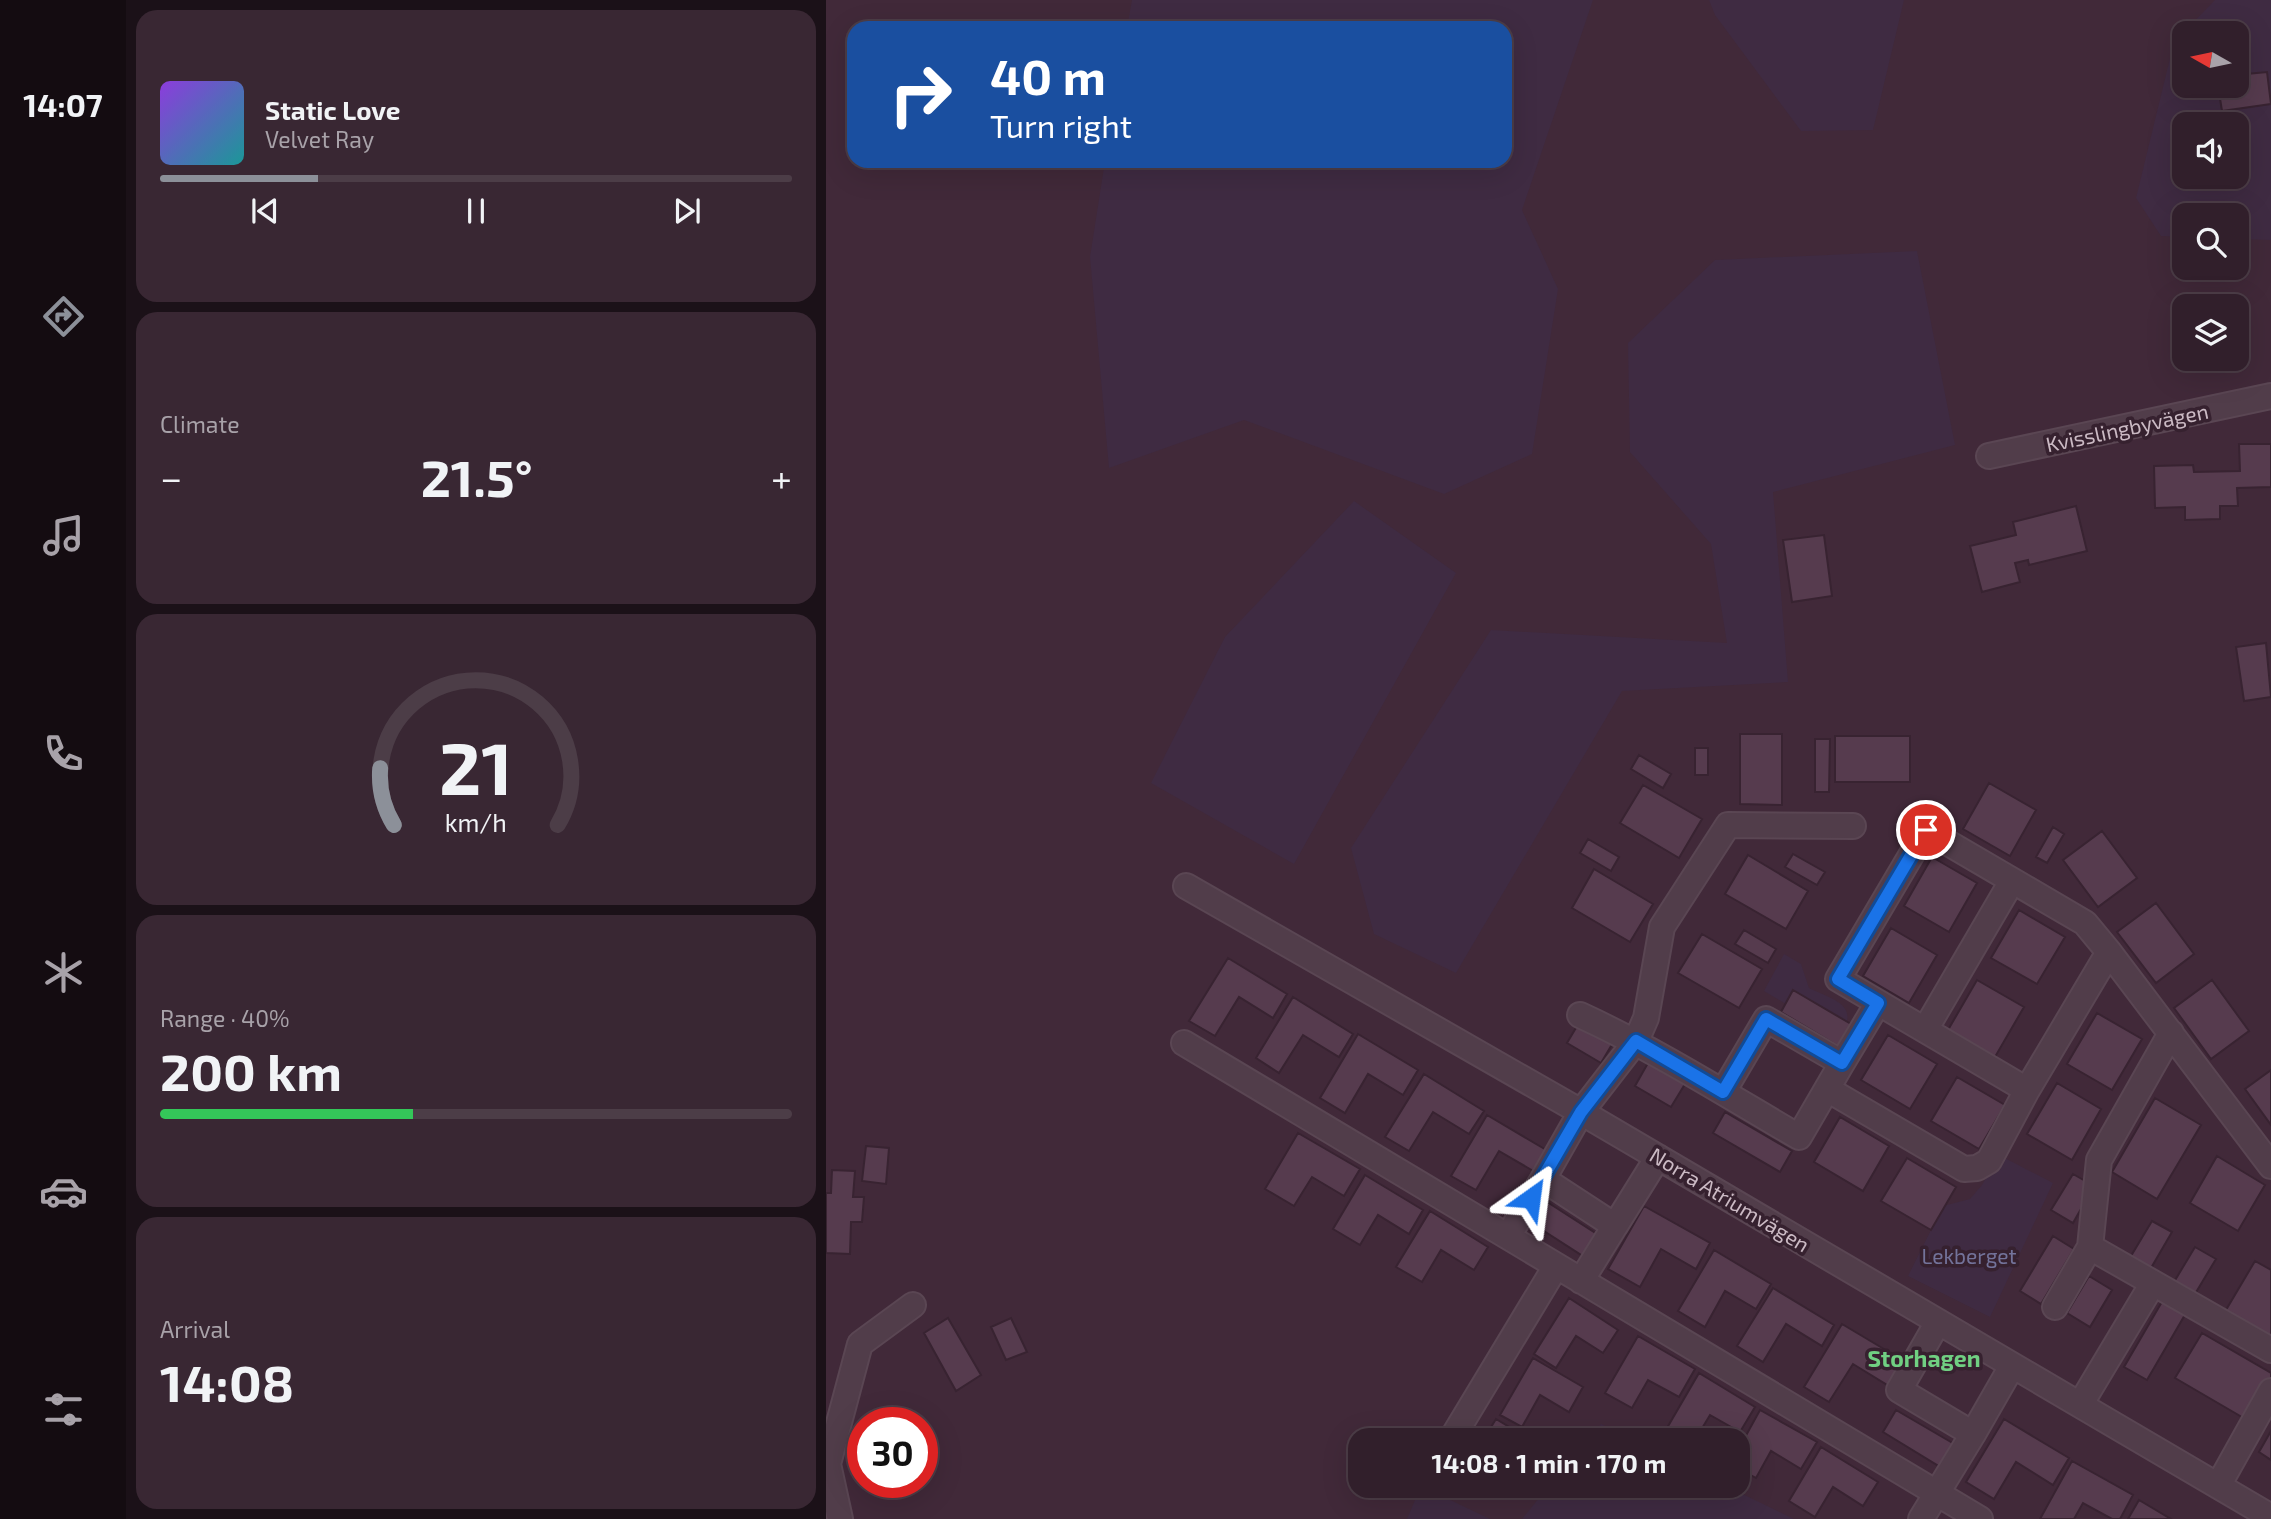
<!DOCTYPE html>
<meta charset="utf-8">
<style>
:root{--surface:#311f2b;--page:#392733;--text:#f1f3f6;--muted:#a8a2a9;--line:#4c3d47;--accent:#8c9099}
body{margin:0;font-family:"Exo 2",sans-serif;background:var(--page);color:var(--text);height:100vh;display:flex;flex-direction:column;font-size:26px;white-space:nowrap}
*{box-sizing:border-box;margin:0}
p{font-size:23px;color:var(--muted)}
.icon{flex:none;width:38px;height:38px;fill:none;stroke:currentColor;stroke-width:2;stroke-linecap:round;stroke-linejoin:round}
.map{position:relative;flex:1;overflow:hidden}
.details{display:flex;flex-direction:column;gap:10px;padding:10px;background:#1b1118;width:700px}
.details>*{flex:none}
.banner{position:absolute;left:21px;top:21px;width:665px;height:147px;border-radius:21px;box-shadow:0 7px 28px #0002,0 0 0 2px var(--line);background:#1a4fa0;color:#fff;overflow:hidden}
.needle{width:46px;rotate:279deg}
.tools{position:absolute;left:1346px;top:21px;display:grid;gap:14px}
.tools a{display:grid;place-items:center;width:77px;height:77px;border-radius:14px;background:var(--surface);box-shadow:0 7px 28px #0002,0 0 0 2px var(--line);font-size:35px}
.speed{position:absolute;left:21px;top:1407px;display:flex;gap:14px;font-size:35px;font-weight:700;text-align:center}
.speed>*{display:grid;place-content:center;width:91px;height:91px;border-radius:50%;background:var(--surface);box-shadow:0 7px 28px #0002,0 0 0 2px var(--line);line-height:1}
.speed .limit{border:10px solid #d22;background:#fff;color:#111}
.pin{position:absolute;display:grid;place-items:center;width:60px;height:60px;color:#fff;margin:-30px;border:4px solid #fff;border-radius:50%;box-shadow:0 2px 7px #0007}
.me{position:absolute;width:77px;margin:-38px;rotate:31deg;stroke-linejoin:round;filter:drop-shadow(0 0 5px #0008)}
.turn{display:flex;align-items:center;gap:24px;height:147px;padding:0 28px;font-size:32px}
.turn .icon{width:91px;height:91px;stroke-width:2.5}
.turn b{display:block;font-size:49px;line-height:60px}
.big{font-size:52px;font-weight:700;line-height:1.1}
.details .widget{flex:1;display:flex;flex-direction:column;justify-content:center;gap:10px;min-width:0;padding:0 24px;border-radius:21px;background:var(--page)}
.details .dial{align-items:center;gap:0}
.dial svg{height:182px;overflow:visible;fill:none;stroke:var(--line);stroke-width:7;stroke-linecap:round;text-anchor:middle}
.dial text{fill:var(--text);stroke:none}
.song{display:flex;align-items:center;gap:21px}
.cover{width:84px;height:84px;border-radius:10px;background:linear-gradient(135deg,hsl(270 70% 55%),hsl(180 70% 35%))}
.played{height:7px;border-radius:4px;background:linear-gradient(90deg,var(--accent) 25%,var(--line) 25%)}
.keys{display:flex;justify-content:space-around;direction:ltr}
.heat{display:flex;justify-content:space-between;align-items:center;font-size:38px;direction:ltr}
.charge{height:10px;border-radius:5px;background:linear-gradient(90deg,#34c759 40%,var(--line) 0)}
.trip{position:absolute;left:522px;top:1428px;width:402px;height:70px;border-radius:21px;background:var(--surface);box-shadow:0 7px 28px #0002,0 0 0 2px var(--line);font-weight:700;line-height:70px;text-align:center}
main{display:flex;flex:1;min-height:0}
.dock{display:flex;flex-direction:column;width:126px;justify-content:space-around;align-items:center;background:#140c11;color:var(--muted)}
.dock .icon{width:49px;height:49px}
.dock .current{color:var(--accent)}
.dock b{font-size:32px;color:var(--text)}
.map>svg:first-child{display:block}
.green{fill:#3f2b42;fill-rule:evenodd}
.building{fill:#563b4e;stroke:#382331;stroke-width:2}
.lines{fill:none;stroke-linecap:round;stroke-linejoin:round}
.minor-casing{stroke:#5a4653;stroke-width:28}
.minor{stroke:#513d4a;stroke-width:24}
.route-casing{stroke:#114b97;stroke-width:18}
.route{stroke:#1a73e8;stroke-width:12}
.labels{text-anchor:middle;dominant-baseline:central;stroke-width:7;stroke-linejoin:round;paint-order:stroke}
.street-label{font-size:21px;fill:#cbbac4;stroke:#36212f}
.park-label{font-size:21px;fill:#73739a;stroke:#36212f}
.neighbourhood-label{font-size:23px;font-weight:bold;fill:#70cf82;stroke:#36212f}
</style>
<main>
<nav class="dock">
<b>14:07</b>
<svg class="icon current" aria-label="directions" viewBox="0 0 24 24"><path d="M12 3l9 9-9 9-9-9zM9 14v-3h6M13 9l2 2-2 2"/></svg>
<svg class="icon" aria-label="music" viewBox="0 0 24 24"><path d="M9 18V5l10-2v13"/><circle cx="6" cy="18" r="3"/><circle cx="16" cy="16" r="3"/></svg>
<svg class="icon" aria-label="phone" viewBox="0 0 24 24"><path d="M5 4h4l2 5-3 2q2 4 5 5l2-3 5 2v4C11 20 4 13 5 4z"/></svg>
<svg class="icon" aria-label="climate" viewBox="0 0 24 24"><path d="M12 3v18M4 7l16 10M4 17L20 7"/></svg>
<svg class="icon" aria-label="car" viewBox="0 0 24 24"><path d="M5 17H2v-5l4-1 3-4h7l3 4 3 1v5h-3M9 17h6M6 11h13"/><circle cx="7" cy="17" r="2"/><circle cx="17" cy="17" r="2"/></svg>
<svg class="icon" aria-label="filters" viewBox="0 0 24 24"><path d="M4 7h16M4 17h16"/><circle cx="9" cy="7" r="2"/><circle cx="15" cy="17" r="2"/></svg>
</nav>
<section class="details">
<div class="widget">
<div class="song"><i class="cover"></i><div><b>Static Love</b><p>Velvet Ray</p></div></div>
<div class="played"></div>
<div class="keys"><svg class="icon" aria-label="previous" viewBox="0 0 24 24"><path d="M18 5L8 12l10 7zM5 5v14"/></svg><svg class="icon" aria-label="pause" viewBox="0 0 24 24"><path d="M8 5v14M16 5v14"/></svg><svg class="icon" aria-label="next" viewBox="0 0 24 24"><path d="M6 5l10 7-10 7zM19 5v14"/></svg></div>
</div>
<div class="widget"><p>Climate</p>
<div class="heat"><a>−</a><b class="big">21.5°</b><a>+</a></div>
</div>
<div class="widget dial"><svg viewBox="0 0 100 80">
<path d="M14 69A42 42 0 1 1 86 69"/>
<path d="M14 69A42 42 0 0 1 8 44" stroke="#8c9099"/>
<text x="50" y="56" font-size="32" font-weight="700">21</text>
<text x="50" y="72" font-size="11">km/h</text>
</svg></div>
<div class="widget"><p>Range · 40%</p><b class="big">200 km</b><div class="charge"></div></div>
<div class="widget"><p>Arrival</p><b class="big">14:08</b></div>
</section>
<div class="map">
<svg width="1445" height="1519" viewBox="0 0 1445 1519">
<rect width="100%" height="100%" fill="#412939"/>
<path class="green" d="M306,0H767L696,210L732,289L706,454L618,494L418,420L283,468L264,257L279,161H679V28H301Z
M883,0H1078L1047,130L975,131L889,15Z
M1389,0H1445V240L1411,239L1410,215H1358V237L1335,236L1310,198L1348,42ZM1358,33H1410V86H1358ZM1358,124H1410V177H1358Z
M1091,251L1129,445L947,492L962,682L796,691L630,973L548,934L525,848L665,630L901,643L885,544L804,452L802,343L889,260Z
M528,501L630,573L468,864L325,783L399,637Z
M958,954L975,964L983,988C1008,1000 1035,1005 1014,1036L938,991Z
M1173,1155L1227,1183L1164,1317L1082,1276L1117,1206L1144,1199L1156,1185Z
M775,1424L808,1440H761Z
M595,1486L664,1519H581Z
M723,1486H900L968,1519H696Z"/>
<path class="building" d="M1441,72L1445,104L1396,111L1392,86H1410V75Z
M1413,444H1445V487L1411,488L1412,506H1394V519L1359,520V507L1329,508L1328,466L1367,465L1368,472L1414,471Z
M1250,506L1261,551L1203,565L1202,560L1189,563L1194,582L1156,592L1144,546L1190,535L1187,522Z
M998,535L1006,596L966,602L957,540Z
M1440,643L1445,697L1418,701L1410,647Z
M914,734H956V805L914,804Z
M1009,736H1084V782H1009Z
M989,739H1004L1003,792H989Z
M869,748H882V775H869Z
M813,755L845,774L837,788L805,769Z
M1163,783L1210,810L1184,856L1137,829Z
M817,785L876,819L853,858L794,823Z
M1227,827L1238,834L1221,863L1210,857Z
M1276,831L1311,878L1272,907L1237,860Z
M762,839L793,857L785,871L754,853Z
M967,854L999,872L991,885L959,867Z
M922,855L982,891L960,929L899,894Z
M1106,857L1151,883L1123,932L1078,906Z
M768,869L827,904L804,942L746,908Z
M1330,903L1368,954L1330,983L1291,932Z
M1193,910L1239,937L1211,984L1165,958Z
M1065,928L1111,955L1083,1003L1037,976Z
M918,930L950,949L942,963L909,944Z
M876,934L936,969L913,1008L852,973Z
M402,958L461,994L447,1018L413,997L389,1036L363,1021Z
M1151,980L1198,1007L1169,1057L1122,1030Z
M1386,980L1423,1031L1385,1059L1348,1008Z
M967,990L1025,1024L1012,1046L955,1012Z
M467,997L527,1034L513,1057L477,1035L453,1073L430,1058Z
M1271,1013L1316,1039L1286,1090L1241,1064Z
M754,1021L788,1041L775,1063L741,1043Z
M532,1034L592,1070L577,1095L542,1074L519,1113L494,1098Z
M1062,1035L1111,1064L1084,1109L1035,1080Z
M822,1063L859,1084L845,1107L809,1086Z
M1445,1070V1125L1419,1089Z
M598,1074L658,1111L643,1134L607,1112L583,1151L559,1137Z
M1131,1077L1179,1105L1153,1149L1105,1121Z
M1231,1083L1275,1109L1246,1160L1201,1134Z
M1329,1098L1375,1125L1331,1199L1286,1172Z
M899,1112L966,1151L954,1172L887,1133Z
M661,1115L722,1151L709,1172L673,1151L650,1190L625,1176Z
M1014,1117L1063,1146L1037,1191L988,1162Z
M472,1133L534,1169L518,1196L486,1177L468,1206L439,1189Z
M40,1146L63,1148L60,1184L36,1181Z
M1391,1156L1439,1185L1412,1231L1364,1203Z
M1081,1158L1130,1187L1105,1230L1055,1201Z
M6,1170L29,1171L27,1197H38L36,1222H25L24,1254L0,1253V1193H5Z
M1247,1174L1268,1186L1247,1223L1225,1210Z
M539,1175L597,1210L583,1234L552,1215L534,1245L507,1229Z
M718,1200L774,1236L760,1258L704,1222Z
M818,1206L884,1243L870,1269L835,1249L814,1287L782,1269Z
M604,1211L662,1247L648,1270L615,1250L596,1282L570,1267Z
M1326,1221L1346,1232L1325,1268L1305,1256Z
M1227,1236L1248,1249L1215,1304L1194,1291Z
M1369,1247L1390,1259L1369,1294L1348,1282Z
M888,1250L945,1284L930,1309L899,1291L879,1327L852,1311Z
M1429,1261L1445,1270V1337L1400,1310Z
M1263,1276L1286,1290L1264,1327L1241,1313Z
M947,1288L1008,1325L996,1346L960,1324L937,1362L911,1346Z
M743,1298L792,1330L777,1353L750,1336L730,1368L708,1354Z
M1337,1300L1360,1313L1321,1380L1298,1367Z
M122,1318L155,1375L130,1391L98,1333Z
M185,1318L201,1352L180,1360L165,1327Z
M1016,1324L1078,1361L1063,1386L1027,1364L1003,1402L978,1387Z
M1376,1333L1445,1373V1379L1421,1420L1349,1378Z
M812,1336L869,1369L853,1397L822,1380L806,1408L779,1393Z
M707,1358L757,1387L743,1412L714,1395L696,1427L674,1415Z
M873,1373L929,1407L914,1432L884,1415L869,1440H862L841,1428Z
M934,1410L991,1442L975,1469L945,1451L930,1478L912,1468V1450Z
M1070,1410L1130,1445L1116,1468L1057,1432Z
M670,1419L705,1440H657Z
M1178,1419L1243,1458L1227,1485L1190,1462L1168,1499L1140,1482Z
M1445,1431V1460L1433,1452Z
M995,1447L1052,1482L1037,1506L1007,1487L989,1517L963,1501Z
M1246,1461L1307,1495L1294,1519H1286L1257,1503L1248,1519H1214Z
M645,1486H661L657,1493Z
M1313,1500L1345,1519H1302Z"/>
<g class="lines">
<defs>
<path id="minor" d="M1163,456L1445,396
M360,886L755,1112L1445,1517
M754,1015C830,1050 901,1095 973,1137L1016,1063L940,1019L897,1092
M1099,1030L1186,881
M358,1043L1154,1519
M1016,1063L1052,1003
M1001,1089L1138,1169L1151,1168L1163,1161L1201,1090L1283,952
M1201,1090L1012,979L1100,830L1259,923L1283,952L1445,1166
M832,1157L789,1226L717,1179L755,1112L810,1041L820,1018L836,927L902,825L1027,826
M682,1236L717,1179
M1264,1247L1445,1350
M755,1281L792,1221
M1229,1307L1264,1247L1273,1160L1345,1033
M1112,1322L1073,1390L1147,1434L1186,1366
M1254,1405L1327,1283
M625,1440L730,1266
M1392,1486L1445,1391
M14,1519L2,1464L34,1344L87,1305
M1095,1519L1147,1434"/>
</defs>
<use href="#minor" class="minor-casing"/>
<use href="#minor" class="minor"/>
</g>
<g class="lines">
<defs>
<path id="route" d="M705,1198L755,1112L810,1041L897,1092L940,1019L1016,1063L1052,1003L1012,979L1100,830"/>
</defs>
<use href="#route" class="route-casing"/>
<use href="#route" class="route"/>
</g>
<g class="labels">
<g class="street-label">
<text transform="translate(1301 427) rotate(-12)">Kvisslingbyvägen</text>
<text transform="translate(904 1199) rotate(31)">Norra Atriumvägen</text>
</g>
<g class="park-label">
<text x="1143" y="1255">Lekberget</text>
</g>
<g class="neighbourhood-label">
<text x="1098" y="1358">Storhagen</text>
</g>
</g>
</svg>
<div class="tools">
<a><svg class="needle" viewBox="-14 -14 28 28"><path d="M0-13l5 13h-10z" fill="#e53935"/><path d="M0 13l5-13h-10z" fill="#a8a2a9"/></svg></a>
<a><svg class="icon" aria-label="sound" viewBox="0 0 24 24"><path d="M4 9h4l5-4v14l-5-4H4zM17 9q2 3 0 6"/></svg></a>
<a><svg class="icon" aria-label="search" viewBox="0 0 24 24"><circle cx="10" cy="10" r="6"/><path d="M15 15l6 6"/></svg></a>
<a><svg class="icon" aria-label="layers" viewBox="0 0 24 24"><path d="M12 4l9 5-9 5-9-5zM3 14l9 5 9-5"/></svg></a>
</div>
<div class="speed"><div class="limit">30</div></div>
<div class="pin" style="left:1100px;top:830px;background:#d93025"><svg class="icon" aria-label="arrive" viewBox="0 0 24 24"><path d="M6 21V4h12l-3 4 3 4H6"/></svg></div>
<svg class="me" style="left:705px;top:1198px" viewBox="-20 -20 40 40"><path d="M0-17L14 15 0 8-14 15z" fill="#1a73e8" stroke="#fff" stroke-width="4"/></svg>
<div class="trip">14:08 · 1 min · 170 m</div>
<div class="banner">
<div class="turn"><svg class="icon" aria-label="right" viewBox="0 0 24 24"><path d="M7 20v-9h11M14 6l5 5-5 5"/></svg><div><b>40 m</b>Turn right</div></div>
</div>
</div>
</main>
